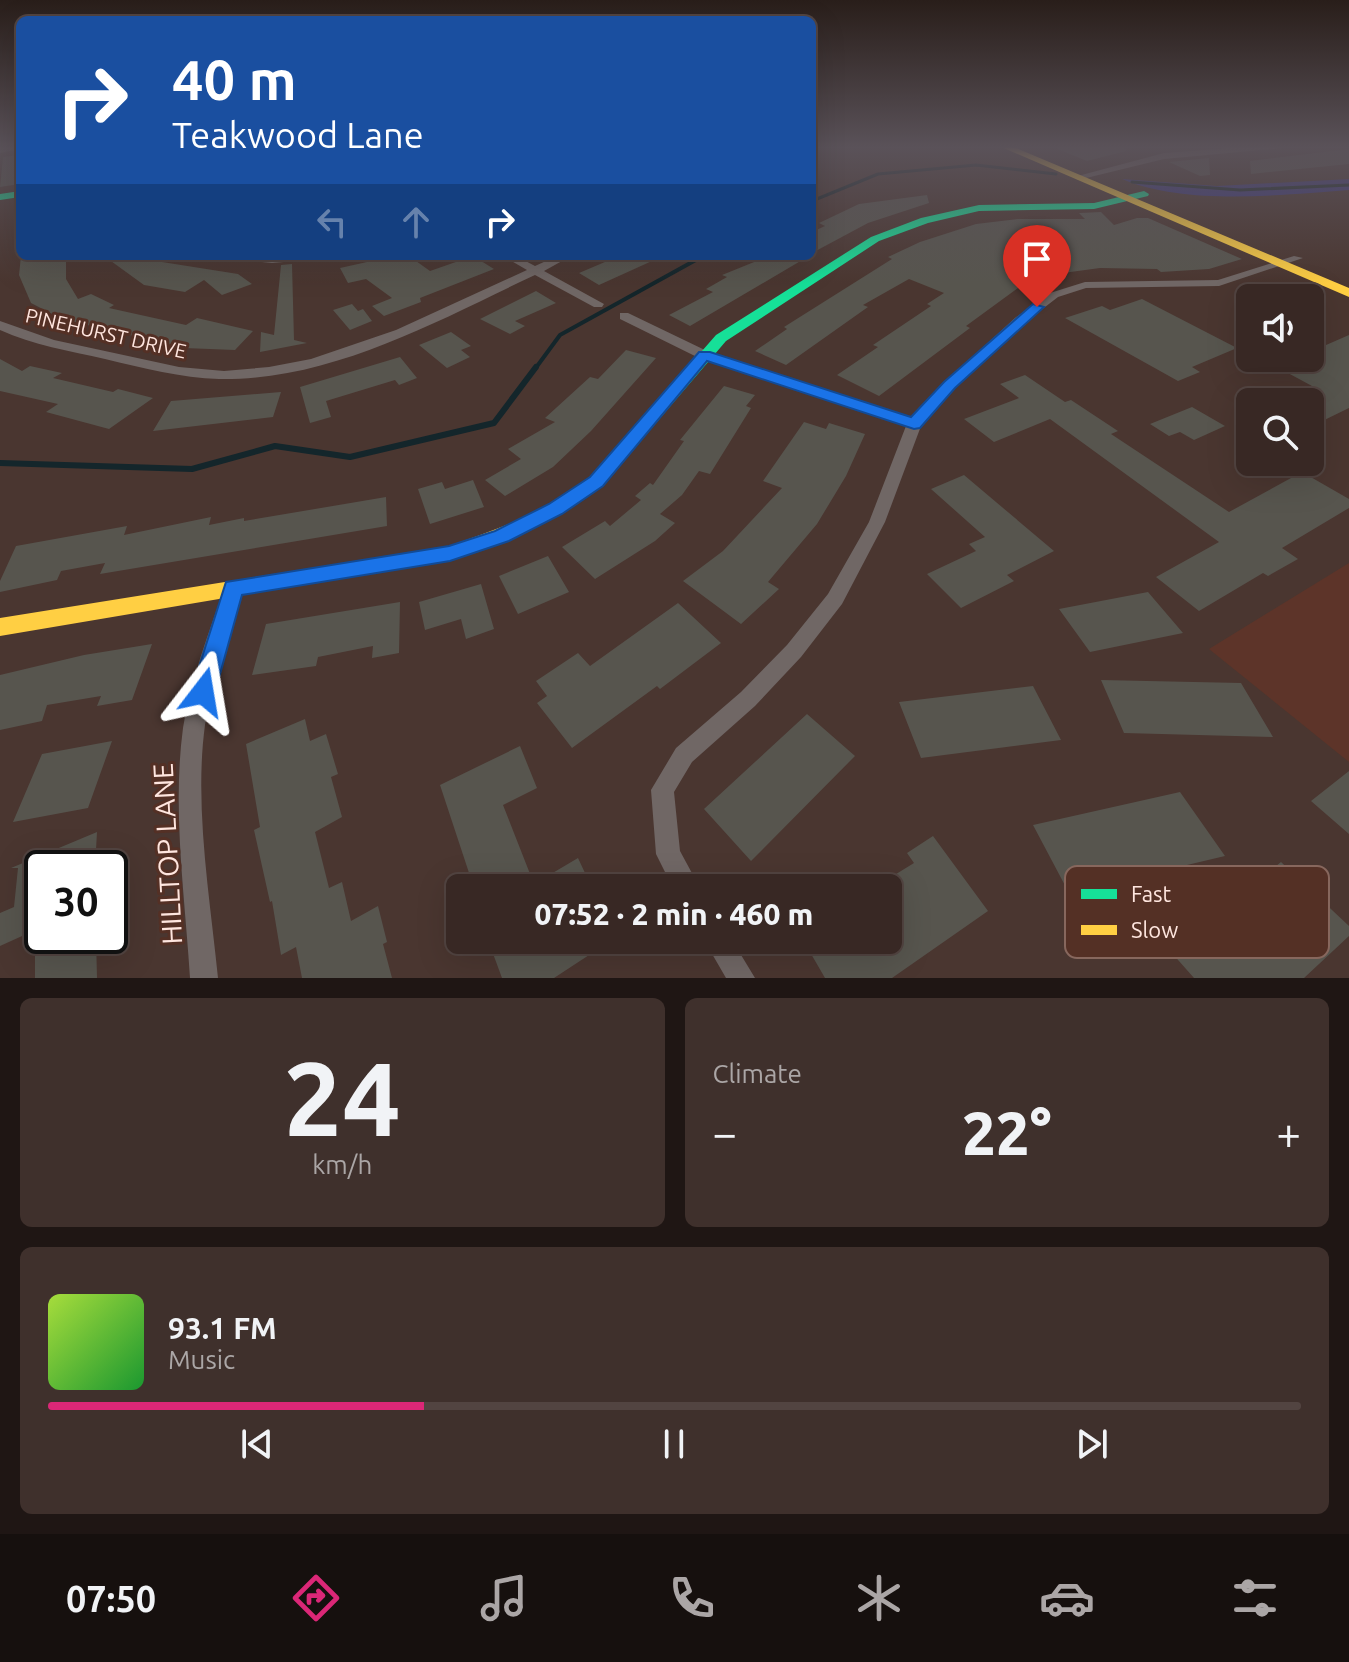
<!DOCTYPE html>
<meta charset="utf-8">
<style>
:root{--surface:#382824;--page:#3f302c;--text:#f1f3f6;--muted:#aba6a6;--line:#524441;--accent:#db2777}
body{margin:0;font-family:Ubuntu,sans-serif;background:var(--page);color:var(--text);height:100vh;display:flex;flex-direction:column;font-size:30px;white-space:nowrap}
*{box-sizing:border-box;margin:0}
p{font-size:26px;color:var(--muted)}
.icon{flex:none;width:44px;height:44px;fill:none;stroke:currentColor;stroke-width:2;stroke-linecap:round;stroke-linejoin:round}
.map{position:relative;height:978px;overflow:hidden}
.sheet{display:flex;flex-direction:column;gap:20px;padding:20px;background:#1f1614;flex:1}
.sheet>*{flex:none}
.hud{position:absolute;left:16px;top:16px;width:800px;height:244px;border-radius:12px;box-shadow:0 8px 32px #0002,0 0 0 2px var(--line);background:#1a4fa0;color:#fff;overflow:hidden}
.controls{position:absolute;left:1236px;top:284px;display:grid;gap:16px}
.controls a{display:grid;place-items:center;width:88px;height:88px;border-radius:12px;background:var(--surface);box-shadow:0 8px 32px #0002,0 0 0 2px var(--line);font-size:40px}
.speed{position:absolute;left:24px;top:850px;display:flex;gap:16px;font-size:40px;font-weight:700;text-align:center}
.speed>*{display:grid;place-content:center;width:104px;height:104px;border-radius:50%;background:var(--surface);box-shadow:0 8px 32px #0002,0 0 0 2px var(--line);line-height:1}
.speed .limit{border:4px solid #111;border-radius:12px;background:#fff;color:#111}
.pin{position:absolute;display:grid;place-items:center;width:68px;height:68px;color:#fff;margin:-82px -34px;border-radius:50% 50% 50% 0;rotate:-45deg;box-shadow:0 0 8px #0007}
.pin .icon{rotate:45deg}
.me{position:absolute;width:88px;margin:-44px;rotate:14deg;stroke-linejoin:round;filter:drop-shadow(0 0 6px #0008)}
.turn{display:flex;align-items:center;gap:28px;height:168px;padding:0 24px;font-size:36px}
.turn .icon{width:104px;height:104px;stroke-width:2.5}
.turn b{display:block;font-size:56px;line-height:68px}
.lanes{display:flex;align-items:center;height:76px;padding:0 24px;background:#0003;justify-content:center;gap:40px;direction:ltr}
.lanes .off{opacity:.35}
.big{font-size:60px;font-weight:800;line-height:1.1}
.sheet .card{flex:1;display:flex;flex-direction:column;justify-content:center;gap:12px;min-width:0;padding:0 28px;border-radius:12px;background:var(--page)}
.sheet .dial{align-items:center;gap:0}
.dial b{font-size:104px;line-height:1}
.song{display:flex;align-items:center;gap:24px}
.cover{width:96px;height:96px;border-radius:12px;background:linear-gradient(135deg,hsl(80 70% 55%),hsl(130 70% 35%))}
.played{height:8px;border-radius:4px;background:linear-gradient(90deg,var(--accent) 30%,var(--line) 30%)}
.keys{display:flex;justify-content:space-around;direction:ltr}
.heat{display:flex;justify-content:space-between;align-items:center;font-size:44px;direction:ltr}
.sheet .tiles{flex:1;display:grid;gap:20px;grid-template-columns:1fr 1fr}
.card:last-child{grid-column:span 2}
.trip{position:absolute;left:446px;top:874px;width:456px;height:80px;border-radius:12px;background:var(--surface);box-shadow:0 8px 32px #0002,0 0 0 2px var(--line);font-weight:800;line-height:80px;text-align:center}
.tabs{display:flex;height:128px;justify-content:space-around;align-items:center;background:#16100e;color:var(--muted)}
.tabs .icon{width:56px;height:56px}
.tabs .on{color:var(--accent)}
.tabs b{font-size:36px;color:var(--text)}
.map>svg:first-child{display:block}
.built{fill:#5d3429}
.green{fill:#393784}
.lines{fill:none;stroke-linecap:round;stroke-linejoin:round}
.stream-far2{stroke:#14262b;stroke-width:3}
.stream-far1{stroke:#14262b;stroke-width:4}
.stream{stroke:#14262b;stroke-width:6}
.building{fill:#57554e}
.street{fill:#706765;fill-rule:evenodd}
.fast{fill:#16e098;fill-rule:evenodd}
.slow{fill:#ffcf43;fill-rule:evenodd}
.route{fill:#1a73e8;stroke:#114b97;stroke-width:2}
.labels{text-anchor:middle;dominant-baseline:central;stroke-width:6;stroke-linejoin:round;paint-order:stroke}
.far-street-label{font-size:20px;fill:#ffe6df;stroke:#543025}
.near-street-label{font-size:28px;fill:#ffe6df;stroke:#543025}
.key{fill:#543025;stroke:#87675d;stroke-width:2}
.key-label{font-size:22px;fill:#ffe6df}
</style>
<div class="map">
<svg width="1349" height="978" viewBox="0 0 1349 978">
<rect width="100%" height="100%" fill="#4a3630"/>
<path class="built" d="M1349,563V762L1209,649Z"/>
<path class="green" d="M1122,179L1217,186L1349,179V190C1279,195 1187,206 1122,179Z"/>
<g class="lines">
<path class="stream-far2" d="M1132,182L1240,190L1349,185
M812,201L878,174L976,165L1056,174"/>
<path class="stream-far1" d="M535,369L560,335L703,256"/>
<path class="stream" d="M0,463L192,469L275,446L350,457L494,423L536,367"/>
</g>
<path class="building" d="M1050,146H1126V151L1087,161Z
M1349,149V164L1251,174L1250,161Z
M20,155V184L0,187L3,157Z
M1209,158L1210,175L1200,176L1169,162Z
M927,195L929,203L868,223L812,253V232L825,226L819,223L859,204Z
M1101,212L1114,225L1137,218H1148L1242,259L1209,269L1161,272L1157,269L1100,268L1026,278L1029,280L966,326L970,328L879,396L837,375L878,347L873,345L931,306L927,304L944,293L909,279L863,305L868,307L786,365L755,351L787,329L784,327L892,259L888,257L920,242L976,224L1018,219H1085L1079,213Z
M21,256H66V279L78,299L91,294L114,305L109,308L127,312L186,325L197,318L253,331L235,350L184,348L62,319L31,303L19,275Z
M104,256H124L238,274L252,284L222,295L204,280L185,292L144,285Z
M359,256H409L430,271L473,256L494,269L420,298L421,302L384,316L372,306L392,298L366,279L348,283L340,268L367,262Z
M619,256H663L599,285L579,273Z
M769,256H809L690,326L669,315L713,292L706,289L727,277L722,275Z
M292,264L294,340L307,343L260,352L261,332L274,335L281,265Z
M536,291L556,303L515,321L525,326L510,334L480,319Z
M1142,299L1204,331L1237,348L1192,367L1200,372L1178,381L1065,318L1102,306L1110,310Z
M352,304L358,311L363,309L372,321L350,330L333,310Z
M451,332L471,346L461,350L470,357L447,368L419,345Z
M1349,335V408L1310,427V402H1278L1312,386L1275,366L1295,358H1310V352Z
M626,350L656,358L591,431L553,467L505,496L485,480L521,459L508,449L555,422L545,418L590,377L598,379Z
M400,357L417,378L399,385L395,380L326,401L331,417L310,423L300,387Z
M0,359L22,371L30,366L62,373L53,378L113,392L118,389L153,398L109,429L46,412L58,404L0,391Z
M1025,375L1065,402L1071,400L1118,431L1111,434L1229,512L1302,472L1349,499V508L1282,548L1298,559L1268,576L1263,573L1199,611L1156,577L1219,542L1050,419L994,442L964,419L1019,398L1000,384Z
M724,386L755,395L746,406L751,408L710,474L699,471L682,495L660,514L675,523L655,541L595,579L562,547L605,521L610,526L641,500L635,496L650,483L653,485L684,441L680,440Z
M281,392L273,417L153,431L171,401Z
M1192,407L1225,426L1194,440L1180,432L1169,436L1150,424Z
M804,422L826,429L829,423L865,434L846,476L817,524L768,582L779,589L741,624L683,581L723,551L782,488L763,481Z
M964,475L1054,551L1007,575L1014,581L961,608L927,574L976,551L969,544L985,537L931,489Z
M473,480L484,507L430,524L418,489L442,482L445,489Z
M386,497L387,526L100,574L105,563L61,571L57,580L0,592V581L16,546L127,526L124,535L211,517L209,525L244,518V521Z
M548,556L569,592L518,614L499,576Z
M481,584L494,629L466,639L461,619L425,630L419,602Z
M1148,592L1183,633L1090,652L1059,609Z
M400,602L399,653L372,658L373,646L318,657L316,666L252,675L266,624Z
M678,603L721,643L660,689L657,686L572,748L537,703L547,696L536,681L578,653L590,666Z
M152,644L132,700L97,706L101,696L47,705L42,721L0,730V675L84,655Z
M1101,680L1241,683L1273,737L1124,733Z
M1033,686L1061,740L921,758L899,702Z
M807,714L855,756L751,861L704,809Z
M305,719L310,741L326,734L338,774L331,777L342,817L315,832L329,888L342,882L351,921L378,906L387,942L383,944L392,978H302L296,947L281,955L272,901L270,902L254,830L260,827L246,744Z
M112,741L88,808L13,822L42,754Z
M520,746L537,788L503,805L534,884L578,858L592,888H474L440,785Z
M1349,771V834L1311,801Z
M1180,792L1225,856L1069,893L1033,825Z
M97,832L95,868H42V927L0,946V913L14,907L18,868H11Z
M933,836L988,911L892,978H825L803,940H888V879L914,863L907,853Z
M1281,862L1349,926V936L1304,978H1194L1171,952Z
M75,936H96L97,978H35V956Z
M488,940H612L554,978H502Z"/>
<g class="lines">
<path class="street" d="M20,146V149L0,153V147Z
M1257,146H1287L1283,148L1164,159L1078,180L1074,177L1164,153Z
M226,256H324L319,259L272,263L231,259Z
M503,256H516L535,266L557,256H571L544,271L604,304L602,307H594L535,275C437,321 331,381 219,379C181,378 143,368 105,359C70,351 33,345 0,330V321L54,340L179,367L224,371L269,367L311,359L396,330L527,270Z
M1294,256L1303,258L1219,286L1086,288L1058,297L1023,324L955,388L921,426L885,522L842,604L801,657L755,706L692,762L674,792L680,851L700,888H673L656,854L651,790L676,748L741,692L787,645L828,594L869,522L906,426L699,358L620,319V313H628L709,352L911,418L945,382L1015,318L1050,293L1085,282L1218,280Z
M233,581L239,583L242,588C228,633 212,678 205,725C194,806 210,897 218,978H190C185,896 172,810 183,728C190,680 209,634 224,588L227,583Z
M704,940H732L755,978H726Z"/>
<path class="fast" d="M20,191V197L0,200V194Z
M1144,191L1149,194L1148,196L1094,209L979,211L928,223L879,241L726,341L638,444H626L624,440L716,335L871,237L921,218L979,205L1094,203Z"/>
<path class="slow" d="M999,146H1011L1349,288V297Z
M632,435L640,440L638,444L606,482L568,510L514,537L450,560L0,636V618L449,546C499,529 553,510 593,474C606,463 615,449 626,436Z"/>
</g>
<linearGradient id="sky" x2="0" y2="1"><stop stop-color="#291e1a"/><stop offset="0.52" stop-color="#5a5259"/><stop offset="1" stop-color="#5a5259" stop-opacity="0"/></linearGradient>
<rect width="1349" height="283" fill="url(#sky)"/>
<path class="route" d="M1033,304L1044,307L955,388L920,428L914,429L707,361L603,486L562,514L509,541L450,561L242,595L215,692L211,699L203,702L195,699L191,692L226,582L449,546L495,531L549,504L590,477L699,352H710L911,417L944,382Z"/>
<g class="labels">
<g class="far-street-label">
<text transform="translate(106 333) rotate(13)">PINEHURST DRIVE</text>
</g>
<g class="near-street-label">
<text transform="translate(167 854) rotate(-93)">HILLTOP LANE</text>
</g>
</g>
<rect x="1065" y="866" width="264" height="92" rx="12" class="key"/>
<rect x="1081" y="889" width="36" height="10" fill="#16e098"/>
<rect x="1081" y="925" width="36" height="10" fill="#ffcf43"/>
<g class="key-label">
<text x="1131" y="902">Fast</text>
<text x="1131" y="938">Slow</text>
</g>
</svg>
<div class="controls">
<a><svg class="icon" aria-label="sound" viewBox="0 0 24 24"><path d="M4 9h4l5-4v14l-5-4H4zM17 9q2 3 0 6"/></svg></a>
<a><svg class="icon" aria-label="search" viewBox="0 0 24 24"><circle cx="10" cy="10" r="6"/><path d="M15 15l6 6"/></svg></a>
</div>
<div class="speed"><div class="limit">30</div></div>
<div class="pin" style="left:1037px;top:307px;background:#d93025"><svg class="icon" aria-label="arrive" viewBox="0 0 24 24"><path d="M6 21V4h12l-3 4 3 4H6"/></svg></div>
<svg class="me" style="left:203px;top:692px" viewBox="-20 -20 40 40"><path d="M0-17L14 15 0 8-14 15z" fill="#1a73e8" stroke="#fff" stroke-width="4"/></svg>
<div class="trip">07:52 · 2 min · 460 m</div>
<div class="hud">
<div class="turn"><svg class="icon" aria-label="right" viewBox="0 0 24 24"><path d="M7 20v-9h11M14 6l5 5-5 5"/></svg><div><b>40 m</b>Teakwood Lane</div></div>
<div class="lanes"><svg class="icon off" aria-label="left" viewBox="0 0 24 24"><path d="M17 20v-9H6M10 6l-5 5 5 5"/></svg><svg class="icon off" aria-label="ahead" viewBox="0 0 24 24"><path d="M12 20V5M6 11l6-6 6 6"/></svg><svg class="icon" aria-label="right" viewBox="0 0 24 24"><path d="M7 20v-9h11M14 6l5 5-5 5"/></svg></div>
</div>
</div>
<section class="sheet">
<div class="tiles">
<div class="card dial"><b>24</b><p>km/h</p></div>
<div class="card"><p>Climate</p>
<div class="heat"><a>−</a><b class="big">22°</b><a>+</a></div>
</div>
<div class="card">
<div class="song"><i class="cover"></i><div><b>93.1 FM</b><p>Music</p></div></div>
<div class="played"></div>
<div class="keys"><svg class="icon" aria-label="previous" viewBox="0 0 24 24"><path d="M18 5L8 12l10 7zM5 5v14"/></svg><svg class="icon" aria-label="pause" viewBox="0 0 24 24"><path d="M8 5v14M16 5v14"/></svg><svg class="icon" aria-label="next" viewBox="0 0 24 24"><path d="M6 5l10 7-10 7zM19 5v14"/></svg></div>
</div>
</div>
</section>
<nav class="tabs">
<b>07:50</b>
<svg class="icon on" aria-label="directions" viewBox="0 0 24 24"><path d="M12 3l9 9-9 9-9-9zM9 14v-3h6M13 9l2 2-2 2"/></svg>
<svg class="icon" aria-label="music" viewBox="0 0 24 24"><path d="M9 18V5l10-2v13"/><circle cx="6" cy="18" r="3"/><circle cx="16" cy="16" r="3"/></svg>
<svg class="icon" aria-label="phone" viewBox="0 0 24 24"><path d="M5 4h4l2 5-3 2q2 4 5 5l2-3 5 2v4C11 20 4 13 5 4z"/></svg>
<svg class="icon" aria-label="climate" viewBox="0 0 24 24"><path d="M12 3v18M4 7l16 10M4 17L20 7"/></svg>
<svg class="icon" aria-label="car" viewBox="0 0 24 24"><path d="M5 17H2v-5l4-1 3-4h7l3 4 3 1v5h-3M9 17h6M6 11h13"/><circle cx="7" cy="17" r="2"/><circle cx="17" cy="17" r="2"/></svg>
<svg class="icon" aria-label="filters" viewBox="0 0 24 24"><path d="M4 7h16M4 17h16"/><circle cx="9" cy="7" r="2"/><circle cx="15" cy="17" r="2"/></svg>
</nav>
